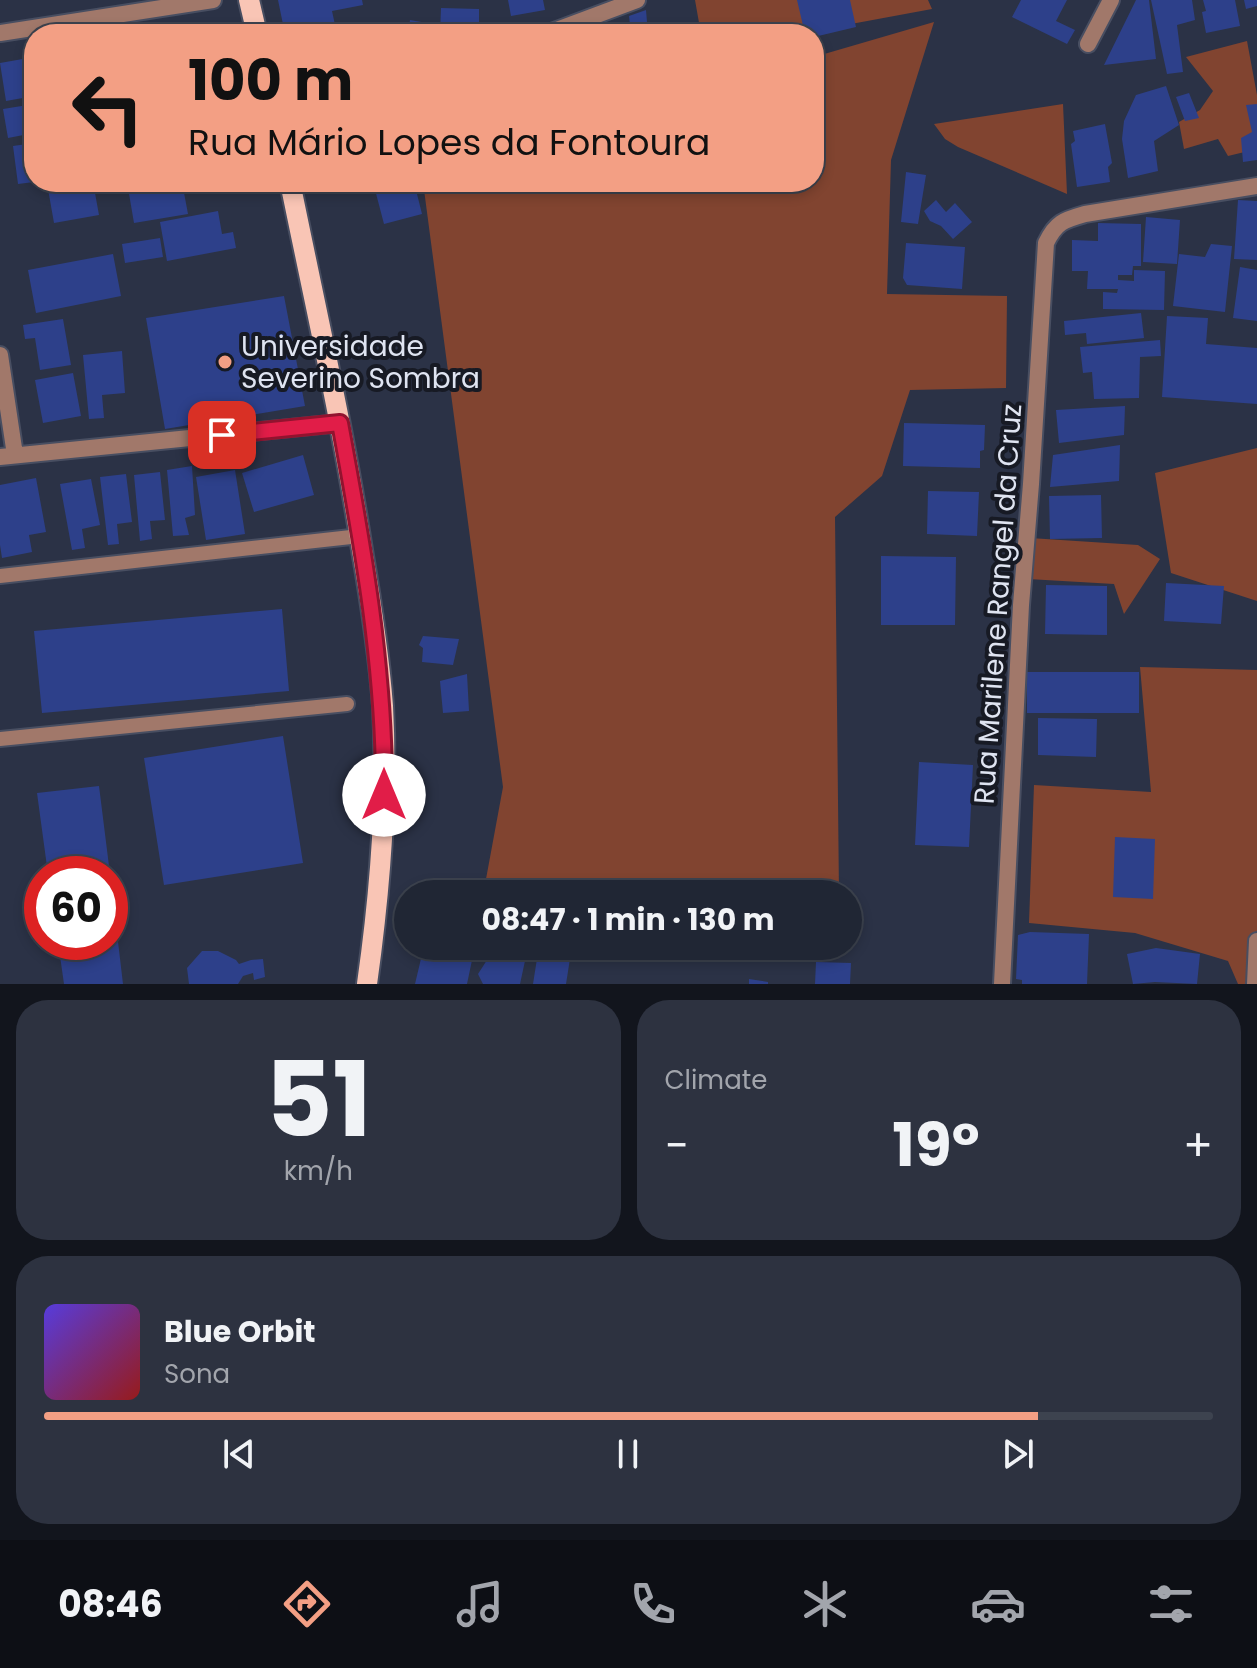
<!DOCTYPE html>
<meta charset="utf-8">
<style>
:root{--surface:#202634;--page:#2d3240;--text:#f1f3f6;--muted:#a2a5ac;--line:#3d434f;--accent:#f39f84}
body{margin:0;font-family:Poppins,sans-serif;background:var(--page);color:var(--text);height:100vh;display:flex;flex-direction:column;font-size:30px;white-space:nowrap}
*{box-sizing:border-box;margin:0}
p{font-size:26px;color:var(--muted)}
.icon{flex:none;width:44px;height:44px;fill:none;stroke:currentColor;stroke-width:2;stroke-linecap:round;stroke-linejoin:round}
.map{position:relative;height:984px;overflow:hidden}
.side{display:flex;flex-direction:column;gap:16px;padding:16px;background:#12151d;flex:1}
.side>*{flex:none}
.banner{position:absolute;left:24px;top:24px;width:800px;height:168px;border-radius:32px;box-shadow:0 4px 12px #0003,0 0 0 2px var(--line);background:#f39f84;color:#111;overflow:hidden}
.speed{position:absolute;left:24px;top:856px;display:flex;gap:16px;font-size:40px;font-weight:700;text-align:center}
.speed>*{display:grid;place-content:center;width:104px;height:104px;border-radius:50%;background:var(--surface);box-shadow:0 4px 12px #0003,0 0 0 2px var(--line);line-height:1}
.speed .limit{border:12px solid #d22;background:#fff;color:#111}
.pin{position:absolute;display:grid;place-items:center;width:68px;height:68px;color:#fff;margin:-34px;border-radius:16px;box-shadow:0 4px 12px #0006}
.me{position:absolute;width:88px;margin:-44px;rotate:0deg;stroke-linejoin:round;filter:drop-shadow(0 0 6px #0008)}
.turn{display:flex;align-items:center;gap:28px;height:168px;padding:0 32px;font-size:36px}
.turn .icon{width:104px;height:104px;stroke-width:2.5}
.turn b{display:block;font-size:56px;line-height:68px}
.big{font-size:60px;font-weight:700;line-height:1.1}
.side .widget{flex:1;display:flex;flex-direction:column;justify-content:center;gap:12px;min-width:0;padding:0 28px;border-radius:32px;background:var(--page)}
.side .dial{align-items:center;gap:0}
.dial b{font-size:104px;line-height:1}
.song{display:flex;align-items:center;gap:24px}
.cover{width:96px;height:96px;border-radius:12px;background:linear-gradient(135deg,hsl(250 70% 55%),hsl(0 70% 35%))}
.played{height:8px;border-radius:4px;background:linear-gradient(90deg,var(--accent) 85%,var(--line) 85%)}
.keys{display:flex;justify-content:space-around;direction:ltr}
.heat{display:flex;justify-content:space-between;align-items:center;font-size:44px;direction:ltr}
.side .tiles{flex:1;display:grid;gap:16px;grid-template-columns:1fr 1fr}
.widget:last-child{grid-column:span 2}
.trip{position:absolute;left:394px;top:880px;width:468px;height:80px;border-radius:40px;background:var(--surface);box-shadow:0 4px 12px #0003,0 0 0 2px var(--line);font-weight:700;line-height:80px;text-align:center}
.tabs{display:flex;height:128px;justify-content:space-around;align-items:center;background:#0d0f15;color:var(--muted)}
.tabs .icon{width:56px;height:56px}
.tabs .active{color:var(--accent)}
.tabs b{font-size:36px;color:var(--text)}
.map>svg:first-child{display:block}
.green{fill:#814430}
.building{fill:#2d408a}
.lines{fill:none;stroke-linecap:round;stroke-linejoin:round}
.lane-casing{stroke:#484e61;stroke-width:18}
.street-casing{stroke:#484e61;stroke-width:20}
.primary-casing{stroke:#484e61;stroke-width:24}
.lane{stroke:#a1786a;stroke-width:14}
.street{stroke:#a1786a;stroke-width:16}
.primary{stroke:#f9c5b5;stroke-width:20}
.route-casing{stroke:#92132f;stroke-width:20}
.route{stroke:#e11d48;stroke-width:14}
.poi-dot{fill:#f39f84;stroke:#171a24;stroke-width:3}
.labels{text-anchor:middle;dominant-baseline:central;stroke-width:8;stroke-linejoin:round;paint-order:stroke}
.poi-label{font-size:28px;fill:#dfe4f1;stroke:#171a24;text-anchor:start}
.street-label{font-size:28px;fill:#dfe4f1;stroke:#171a24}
</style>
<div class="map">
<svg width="1257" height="984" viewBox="0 0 1257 984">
<rect width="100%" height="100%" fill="#2b3246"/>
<path class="green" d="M695,0H928L932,9L797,34H701Z
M934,22L891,160L887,294L1007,296L1006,388L910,390L882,476L835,517L839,894H597L486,879L503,787L423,182H814V57Z
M1247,41L1257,95V149L1228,156L1218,139L1184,149L1179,122L1200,110L1213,91L1186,57Z
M1063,104L1067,194L958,147L945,139L934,124Z
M1257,448V601L1171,573L1155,473Z
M1030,538L1138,545L1160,559L1124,614L1114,584L1028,579Z
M1140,667L1257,670V984H1238L1228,961L1135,933L1029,923L1034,785L1151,792Z"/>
<path class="building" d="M278,0H362L363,5L332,11L337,34H285Z
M508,0H543L545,10L511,16Z
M797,0H850L856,27L814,37V34H805Z
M1021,0H1067L1056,21L1075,30L1067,44L1012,17Z
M1136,0H1149L1156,59L1104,65Z
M1151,0H1192L1195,20L1177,25L1183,72L1167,74Z
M1203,0H1235L1240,26L1206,33L1202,12L1206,11Z
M1244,0H1257V6L1246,9Z
M441,8L479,9V34H440Z
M646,10L648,34H631L629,16Z
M410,20L433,24L432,34H408Z
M34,57V96L6,101L0,63Z
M1166,86L1179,125L1154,141L1158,171L1128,178L1122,139L1124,121L1136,95Z
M1189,93L1199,118L1185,121L1176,97Z
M34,104V133L8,138L3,109Z
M1257,104V160L1243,162L1241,138L1252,132L1246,105Z
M1105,124L1112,163L1108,167L1110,182L1077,187L1071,144L1075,141L1073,131Z
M34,143V182L18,184L13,146Z
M906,172L926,175L918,224L901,222Z
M85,182H93L99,215L54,223L48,189Z
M127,182H182L188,214L134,223Z
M373,182H414L422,214L384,224Z
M936,200L946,212L955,203L972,222L953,239L941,226L930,221L924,211Z
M1238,200L1257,201V260L1234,259Z
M218,211L222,234L233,232L236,248L167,261L160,222Z
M1146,217L1180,220L1177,264L1143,262Z
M1098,223L1141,224V266H1133L1132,275H1118V280L1134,281V270L1165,271L1164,310L1103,309V292L1117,293L1118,289H1087L1088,271H1072V240L1098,241Z
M160,238L163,257L125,263L122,244Z
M906,243L965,247L962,289L907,285L903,278Z
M1211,244L1232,246L1225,312L1173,306L1179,254L1205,257Z
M113,254L121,296L36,313L28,270Z
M1240,267L1257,270V321L1233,318Z
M284,296L305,406L165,429L146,318Z
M1141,313L1144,338L1087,344L1086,333L1065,335L1064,321Z
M1167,316L1208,318L1206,344L1257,348V404L1162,397Z
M63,319L71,365L40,370L35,338L25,339L23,325Z
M1160,340L1161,356L1140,357L1139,398L1094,399L1092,372L1083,373L1080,347Z
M122,351L125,393L102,395L104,418L89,419L83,355Z
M73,373L81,416L43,423L35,380Z
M1125,406L1124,435L1059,443L1056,410Z
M904,423L985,425L984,450L980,451V468L903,466Z
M1120,445L1119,481L1050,487L1053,455Z
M303,455L314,495L254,512L242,473Z
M192,466L195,515L185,518L189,535L173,536L167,470Z
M235,470L245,534L206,540L196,477Z
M160,472L165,520L150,521L152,539L140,541L134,475Z
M126,474L132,522L117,524L119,544L108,545L100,477Z
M36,478L46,532L29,535L32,552L2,558L0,545V485Z
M91,479L100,525L82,529L85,548L72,550L60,484Z
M928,491L979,492L977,536L927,534Z
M1101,495L1102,538L1050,539L1049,496Z
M881,556L956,557L955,625H881Z
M1166,583L1224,586L1221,624L1164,621Z
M1046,585L1107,586V635L1045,634Z
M282,609L289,691L42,713L34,631Z
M423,636L459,639L453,665L422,662L423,648L419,645Z
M1027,672H1139V713H1027Z
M467,674L469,711L443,713L440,681Z
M1038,718L1097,719L1096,757L1038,755Z
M283,736L303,863L164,885L144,758Z
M919,762L973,765L969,847L915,845Z
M99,786L110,874H48L37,793Z
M1115,837L1155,839L1153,899L1113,897Z
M110,891H112L123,984H64L58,942H110Z
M1030,932L1089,934L1087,984H1022V980L1016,979L1018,935Z
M424,946H475L467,984H415Z
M496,946L528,947L520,984H483L478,974Z
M539,946H572L566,984H533Z
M1156,948L1200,954L1197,984L1155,982L1133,984L1127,954Z
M202,951H218L236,960L239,964L251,960L263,959L265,977L254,980L253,973L243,976L238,984H189L187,968Z
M816,962L851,963L850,984H815Z
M749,979L768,982V984H749Z"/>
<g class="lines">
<defs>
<path id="lane" d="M0,576L360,536
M0,739L347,704"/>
<path id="street" d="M0,33L213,0
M546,34L637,0
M1088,44L1111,0
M0,355L15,455
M0,457L340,423
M1002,984L1021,605L1031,484L1046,243C1056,222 1064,220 1085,214L1257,186
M1255,984L1257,941"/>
<path id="primary" d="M249,0L257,34
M290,182C315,305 343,427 362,550C371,602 379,654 383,706C388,799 380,892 367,984"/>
</defs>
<use href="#lane" class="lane-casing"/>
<use href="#street" class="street-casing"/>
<use href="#primary" class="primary-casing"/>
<use href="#lane" class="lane"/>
<use href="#street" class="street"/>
<use href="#primary" class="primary"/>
</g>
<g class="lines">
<defs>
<path id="route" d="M222,435L340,423C363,547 385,669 384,795"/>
</defs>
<use href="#route" class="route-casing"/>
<use href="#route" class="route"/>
</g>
<circle class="poi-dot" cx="225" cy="362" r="8"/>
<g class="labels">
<g class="poi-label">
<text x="241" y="346">Universidade<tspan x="241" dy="32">Severino Sombra</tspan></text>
</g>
<g class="street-label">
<text transform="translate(998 604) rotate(-86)">Rua Marilene Rangel da Cruz</text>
</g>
</g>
</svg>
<div class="speed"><div class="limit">60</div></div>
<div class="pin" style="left:222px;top:435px;background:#d93025"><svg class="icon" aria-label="arrive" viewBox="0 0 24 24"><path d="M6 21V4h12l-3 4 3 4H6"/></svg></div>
<svg class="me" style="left:384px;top:795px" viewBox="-20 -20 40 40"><circle r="19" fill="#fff"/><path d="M0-13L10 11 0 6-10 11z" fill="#e11d48"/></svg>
<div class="trip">08:47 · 1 min · 130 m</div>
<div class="banner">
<div class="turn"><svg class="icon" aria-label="left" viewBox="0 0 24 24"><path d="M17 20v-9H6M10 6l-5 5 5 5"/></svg><div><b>100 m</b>Rua Mário Lopes da Fontoura</div></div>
</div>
</div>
<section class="side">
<div class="tiles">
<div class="widget dial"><b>51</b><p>km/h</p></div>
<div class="widget"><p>Climate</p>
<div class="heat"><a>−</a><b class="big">19°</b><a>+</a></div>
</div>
<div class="widget">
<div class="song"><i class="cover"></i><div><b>Blue Orbit</b><p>Sona</p></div></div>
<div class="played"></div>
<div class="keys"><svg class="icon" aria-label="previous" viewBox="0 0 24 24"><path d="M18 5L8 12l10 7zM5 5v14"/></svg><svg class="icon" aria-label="pause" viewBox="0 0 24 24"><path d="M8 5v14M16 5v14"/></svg><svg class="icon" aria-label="next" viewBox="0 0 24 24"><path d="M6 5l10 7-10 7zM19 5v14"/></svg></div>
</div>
</div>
</section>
<nav class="tabs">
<b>08:46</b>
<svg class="icon active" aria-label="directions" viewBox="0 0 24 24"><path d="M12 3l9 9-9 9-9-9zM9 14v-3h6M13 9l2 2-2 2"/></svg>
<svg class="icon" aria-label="music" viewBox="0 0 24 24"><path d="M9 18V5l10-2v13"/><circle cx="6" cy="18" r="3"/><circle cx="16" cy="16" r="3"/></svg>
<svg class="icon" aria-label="phone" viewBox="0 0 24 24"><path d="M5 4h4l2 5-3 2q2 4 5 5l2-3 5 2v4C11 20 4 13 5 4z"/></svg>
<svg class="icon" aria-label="climate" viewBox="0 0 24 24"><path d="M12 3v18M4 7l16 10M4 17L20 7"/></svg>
<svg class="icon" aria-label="car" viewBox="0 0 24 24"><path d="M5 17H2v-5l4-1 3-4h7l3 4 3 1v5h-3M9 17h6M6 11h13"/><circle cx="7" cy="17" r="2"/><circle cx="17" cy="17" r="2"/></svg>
<svg class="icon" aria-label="filters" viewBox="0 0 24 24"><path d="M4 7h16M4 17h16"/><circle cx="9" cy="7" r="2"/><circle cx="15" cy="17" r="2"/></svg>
</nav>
